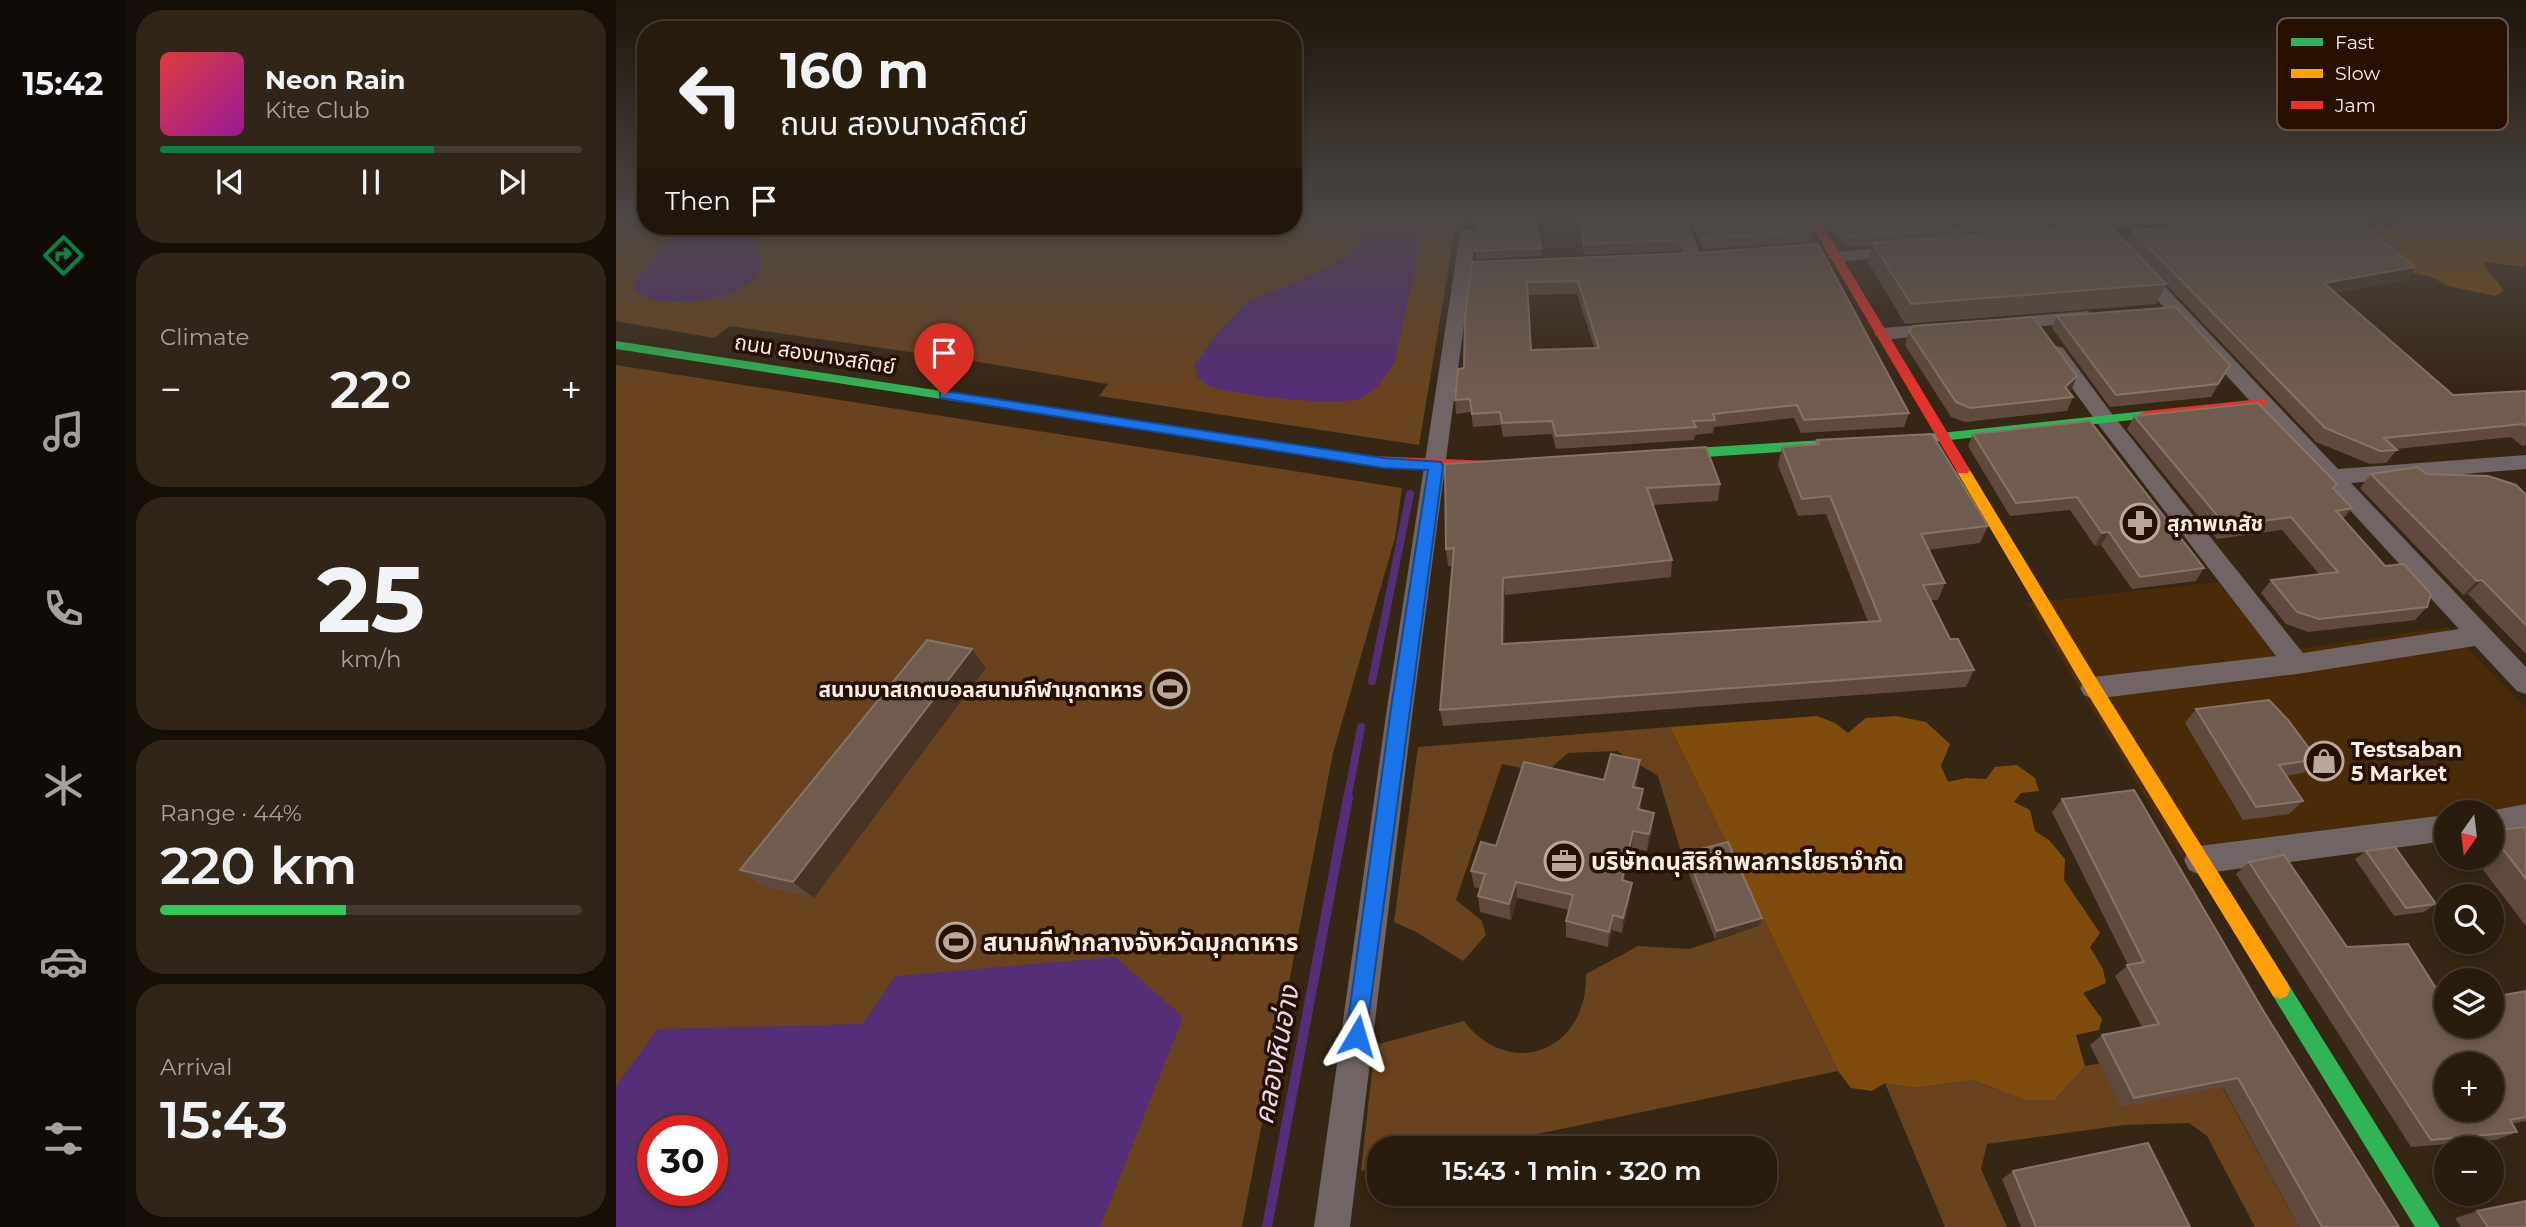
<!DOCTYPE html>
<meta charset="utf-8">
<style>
:root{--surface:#281c0f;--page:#302518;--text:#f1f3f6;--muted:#a5a19e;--line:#443a2f;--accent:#0b8043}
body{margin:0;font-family:Montserrat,"Noto Sans Thai",sans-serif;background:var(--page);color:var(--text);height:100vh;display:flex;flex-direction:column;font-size:26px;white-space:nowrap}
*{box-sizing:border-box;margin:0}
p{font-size:23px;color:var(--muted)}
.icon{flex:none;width:38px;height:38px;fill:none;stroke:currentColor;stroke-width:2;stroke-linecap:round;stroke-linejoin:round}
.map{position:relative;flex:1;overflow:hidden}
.sheet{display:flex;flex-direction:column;gap:10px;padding:10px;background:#160f08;width:490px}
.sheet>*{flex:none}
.banner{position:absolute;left:21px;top:21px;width:665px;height:214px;border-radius:28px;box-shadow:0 4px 10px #0003,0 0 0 2px var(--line);background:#281c0f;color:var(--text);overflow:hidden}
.needle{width:46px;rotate:194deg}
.tools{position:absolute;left:1818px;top:800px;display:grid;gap:14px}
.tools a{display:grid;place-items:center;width:70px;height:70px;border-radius:50%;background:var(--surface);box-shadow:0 4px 10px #0003,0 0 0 2px var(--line);font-size:35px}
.speed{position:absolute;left:21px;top:1115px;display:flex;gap:14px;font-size:35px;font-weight:700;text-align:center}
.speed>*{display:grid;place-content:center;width:91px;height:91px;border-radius:50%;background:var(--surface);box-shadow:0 4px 10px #0003,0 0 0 2px var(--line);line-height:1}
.speed .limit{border:10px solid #d22;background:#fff;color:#111}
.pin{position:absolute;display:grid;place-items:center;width:60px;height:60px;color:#fff;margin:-72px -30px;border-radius:50% 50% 50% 0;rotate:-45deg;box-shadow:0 0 7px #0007}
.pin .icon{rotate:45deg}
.me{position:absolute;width:77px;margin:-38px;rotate:7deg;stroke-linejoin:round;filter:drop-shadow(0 0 5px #0008)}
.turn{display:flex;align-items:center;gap:24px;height:147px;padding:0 28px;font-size:32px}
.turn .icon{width:91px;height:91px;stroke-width:2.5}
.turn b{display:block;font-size:49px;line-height:60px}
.then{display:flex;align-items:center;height:66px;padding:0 28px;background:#0003;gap:14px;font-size:26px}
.big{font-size:52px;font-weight:600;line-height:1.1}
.sheet .widget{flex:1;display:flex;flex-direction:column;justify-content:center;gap:10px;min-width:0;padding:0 24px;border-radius:28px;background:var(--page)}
.sheet .dial{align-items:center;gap:0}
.dial b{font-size:91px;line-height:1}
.song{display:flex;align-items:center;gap:21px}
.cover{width:84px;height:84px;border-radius:10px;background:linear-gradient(135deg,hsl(0 70% 55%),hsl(300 70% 35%))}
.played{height:7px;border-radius:4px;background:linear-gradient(90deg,var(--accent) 65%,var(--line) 65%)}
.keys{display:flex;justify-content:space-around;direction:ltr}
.heat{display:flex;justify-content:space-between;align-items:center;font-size:38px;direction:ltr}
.charge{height:10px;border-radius:5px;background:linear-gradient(90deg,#34c759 44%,var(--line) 0)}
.trip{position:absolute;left:751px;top:1136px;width:410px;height:70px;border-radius:28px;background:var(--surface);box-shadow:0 4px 10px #0003,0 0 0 2px var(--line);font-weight:600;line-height:70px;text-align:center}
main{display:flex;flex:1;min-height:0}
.dock{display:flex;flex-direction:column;width:126px;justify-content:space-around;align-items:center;background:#100b06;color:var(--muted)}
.dock .icon{width:49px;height:49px}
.dock .current{color:var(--accent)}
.dock b{font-size:32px;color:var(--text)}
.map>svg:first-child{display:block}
.built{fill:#4a2b07}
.green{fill:#69431d;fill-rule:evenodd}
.forest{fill:#804c0d}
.water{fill:#542e76;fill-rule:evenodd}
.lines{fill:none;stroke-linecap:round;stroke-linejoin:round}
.stream-far1{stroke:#542e76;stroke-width:8}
.stream{stroke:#542e76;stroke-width:10}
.street{fill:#716464;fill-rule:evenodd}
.fast{fill:#30b455;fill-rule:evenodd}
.slow{fill:#ff9f0a;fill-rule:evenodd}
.jam{fill:#e5322d;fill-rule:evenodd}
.wall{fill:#5f4a3d;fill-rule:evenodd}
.shaded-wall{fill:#473425}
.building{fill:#705c4e;stroke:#867366;stroke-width:2;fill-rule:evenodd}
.route{fill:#1a73e8;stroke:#114b97;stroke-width:2}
.labels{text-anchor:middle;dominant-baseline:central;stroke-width:7;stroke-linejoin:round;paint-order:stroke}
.street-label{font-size:21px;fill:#fceee3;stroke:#271000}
.poi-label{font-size:21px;font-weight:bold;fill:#fceee3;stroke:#271000;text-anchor:start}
.near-poi-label{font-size:24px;font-weight:bold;fill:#fceee3;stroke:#271000;text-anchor:start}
.near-water-label{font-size:28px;font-style:italic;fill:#e2d8f0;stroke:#271000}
.key{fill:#271000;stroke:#675344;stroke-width:2}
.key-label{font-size:19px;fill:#fceee3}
</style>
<main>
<nav class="dock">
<b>15:42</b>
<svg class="icon current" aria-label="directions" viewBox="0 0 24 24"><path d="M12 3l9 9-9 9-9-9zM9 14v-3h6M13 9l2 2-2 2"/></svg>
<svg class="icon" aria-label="music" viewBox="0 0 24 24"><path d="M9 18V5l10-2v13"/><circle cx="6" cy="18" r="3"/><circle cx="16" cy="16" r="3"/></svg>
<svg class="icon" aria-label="phone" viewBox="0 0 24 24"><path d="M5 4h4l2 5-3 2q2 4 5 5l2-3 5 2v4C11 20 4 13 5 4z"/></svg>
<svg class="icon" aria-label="climate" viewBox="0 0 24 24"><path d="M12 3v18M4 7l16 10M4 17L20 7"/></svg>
<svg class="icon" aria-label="car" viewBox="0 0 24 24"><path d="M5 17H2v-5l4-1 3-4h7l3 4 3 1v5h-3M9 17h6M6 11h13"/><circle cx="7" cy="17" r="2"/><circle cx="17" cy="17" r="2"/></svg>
<svg class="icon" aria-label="filters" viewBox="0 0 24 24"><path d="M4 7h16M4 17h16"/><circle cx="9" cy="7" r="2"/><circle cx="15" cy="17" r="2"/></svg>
</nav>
<section class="sheet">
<div class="widget">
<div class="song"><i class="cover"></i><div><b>Neon Rain</b><p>Kite Club</p></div></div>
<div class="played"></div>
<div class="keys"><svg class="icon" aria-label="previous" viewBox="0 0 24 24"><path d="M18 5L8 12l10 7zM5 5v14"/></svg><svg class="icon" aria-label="pause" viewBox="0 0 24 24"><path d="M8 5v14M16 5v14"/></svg><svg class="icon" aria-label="next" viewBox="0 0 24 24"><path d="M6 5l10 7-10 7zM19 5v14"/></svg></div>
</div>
<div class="widget"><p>Climate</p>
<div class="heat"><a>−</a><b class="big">22°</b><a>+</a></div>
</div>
<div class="widget dial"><b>25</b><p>km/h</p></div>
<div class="widget"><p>Range · 44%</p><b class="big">220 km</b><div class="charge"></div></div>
<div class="widget"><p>Arrival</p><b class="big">15:43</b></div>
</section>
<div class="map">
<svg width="1910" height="1227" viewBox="0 0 1910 1227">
<rect width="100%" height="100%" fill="#362614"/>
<path class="built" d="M1602,582L1660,652L1832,627L1910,709V830L1876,812H1830V841L1577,876L1411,603Z"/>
<path class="green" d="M0,218H30V226H677V218H841L803,445L483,396L492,384L363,362L114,326L98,338L0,321Z
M0,365L786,488L779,538L717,753L626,1227H0ZM37,1130H96V1190H37Z
M1054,727L1222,1071L854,1148H763V1167L745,1171L759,1045L848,1021C895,1082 972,1050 970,974L1022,946L1073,949L1143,926L1110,851L1068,862L1042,776L1001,751L952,753L929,773L886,764L840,900L866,921L870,935L847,961L800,932L778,922L802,747Z
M1584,1046L1683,1227H1639L1591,1136L1573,1123L1508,1125L1371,1144L1365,1169L1391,1227H1329L1269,1083L1299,1088L1356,1080L1383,1090L1439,1100L1469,1066Z"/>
<path class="forest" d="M1868,218H1910V264L1908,267L1868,262C1871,275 1882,278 1887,291L1879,296L1833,286L1815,277L1782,269L1742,229L1748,225L1777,227L1793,221L1807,224L1823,219L1859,221Z
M1201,716L1219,723L1232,733L1250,718L1280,716L1310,722L1334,744L1325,766L1332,782L1350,778L1370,779L1379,767L1401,765L1419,778L1423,791L1405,793L1398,802L1414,810L1419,831L1433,840L1449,859L1448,880L1484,933L1474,947L1487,969L1490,983L1467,993L1486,1019L1483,1030L1460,1035L1469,1066L1439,1100H1411L1356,1080L1299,1088L1269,1083L1256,1091L1235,1088L1222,1071L1054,727Z"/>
<path class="water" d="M743,218H810L778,363C769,377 761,391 745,398C722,407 620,395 596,387C591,385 587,381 582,378L578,365L604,330L630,302L696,275L734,255L749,229Z
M63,226H162L140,243L147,266C141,275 134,284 124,289C101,301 32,312 16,286Z
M499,957L567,1017L484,1227H0V1086L42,1029L246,1024L280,976ZM37,1130H96V1190H37Z"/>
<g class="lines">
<path class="stream-far1" d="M756,681L794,494
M731,800L745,727"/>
<path class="stream" d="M651,1227L732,798"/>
<path class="street" d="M1054,218H1070L1086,258L1083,262H1071L1068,258Z
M1319,218H1336L1356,246L1353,250H1341Z
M1466,218H1484L1722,469L1910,455V469L1735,483L1910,667V694L1901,691L1859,646L1681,674L1477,699L1468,695L1464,688L1468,681L1477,677L1660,656L1482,424L1433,356L1430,352L1440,346L1447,348L1496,414L1687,653L1843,629Z
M852,228L860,233L797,708L734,1227H698L771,708L844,233Z
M1286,246L1292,247L1295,251L1292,255L1220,262L1211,257L1220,252Z
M1472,311L1481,317L1479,321L1390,330L1381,324L1390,318Z
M1326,323L1333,325L1335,329L1333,333L1267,340L1258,334L1267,328Z
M1910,804V830L1876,835V812H1868Z
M1830,815V841L1583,874L1573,870L1568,860L1573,850L1583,846Z"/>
<path class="fast" d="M0,341L437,408L444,412L437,416L0,349Z
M1529,411L1536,415L1534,418L1325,441L1044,460L1037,455L1044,450L1325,433Z
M1664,979L1671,982L1824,1227H1799L1657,996L1654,989L1657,982Z"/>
<path class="slow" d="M437,408L755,456L762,461L755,466L432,415V409Z
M1347,465L1352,467L1483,683L1671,982L1674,989L1671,996L1664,999L1657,996L1471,693L1340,470Z"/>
<path class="jam" d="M1191,218H1202L1354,470L1352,473H1342Z
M1645,399L1650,400V406L1529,419L1522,415L1529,411Z
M755,456L876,461L883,466L876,471L750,464L748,461L750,458Z"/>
</g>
<path class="wall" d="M865,218H918L925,248V256L860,259L859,251L865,222Z
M964,218L1064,240L1063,251L968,255L964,229Z
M1073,218H1190L1197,231L1195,242L1086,249Z
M1210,218H1326L1335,230L1332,237L1352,236L1340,218H1476L1477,220L1474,227L1511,243L1516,230L1799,267L1790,280L1719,293L1837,395L1910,391V445L1906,446L1895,437L1780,449L1781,450L1770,463L1754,464L1700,442L1550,284L1540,304L1289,324L1252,262L1256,245L1229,247Z
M1487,218H1630L1497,228Z
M1079,253L1293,413L1288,427L1185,433L1178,418L1098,427L1097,433L1079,435L1078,440L940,449L936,434L887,437L885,425L857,427L855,412L840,414L839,400L848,368L856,262ZM961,294L979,349L915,350L912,295Z
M1441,316L1614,365L1595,397L1494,407L1436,328Z
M1293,331L1461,376L1453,392L1457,397L1451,411L1349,422L1335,417L1289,345Z
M1518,416L1718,488L1736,508L1727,519L1769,566L1811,607L1799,620L1692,632L1670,624L1645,593L1655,580L1703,574L1666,530L1601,539L1511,429Z
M1357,434L1588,568L1580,581L1516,589L1485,545L1479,546L1454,510L1394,516L1352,446Z
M1201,440L1372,526L1364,543L1312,550L1329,583L1322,600H1315L1334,639L1358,670L1350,687L827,726L824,710L836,566H832L830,549L829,464L1104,484L1102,501L1037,505L1056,560L1055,577L889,595L888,644L1252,622L1210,514L1182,516L1162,465L1166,447L1200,445Z
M1755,474H1810L1910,495V654L1852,594L1847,595L1744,488Z
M370,668L198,898L146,886L124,870Z
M1580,709L1701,759L1687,773L1670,776L1687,801L1673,814L1627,820L1569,723Z
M1024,760L1020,787L1027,789L1024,810L1036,830L1031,851L1016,848L1008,880L1014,899L1006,933L996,930L992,947L950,937V921L953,910L901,898L895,920L864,912L862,896L864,889L858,887L855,871L880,846L988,780Z
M1446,799L1648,1012L1783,1227H1683L1607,1087L1505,1107L1474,1045L1486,1035L1526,1027L1499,976L1512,965L1436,812Z
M1910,827V926L1858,858H1876V831Z
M1750,851L1820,904L1808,912L1778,916L1739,859Z
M1070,853L1146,918L1143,926L1099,939L1068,862Z
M1633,862L1731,947L1830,1004L1910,991V1121L1896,1124L1901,1132L1880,1140L1795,1147L1620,874Z
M1397,1171L1574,1227H1405L1386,1179Z
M1861,1211L1910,1227H1845L1839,1218Z"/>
<path class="shaded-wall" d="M1799,267L1790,280L1700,296L1708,283Z
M1461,376L1455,391L1446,398L1449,387Z
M1493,532L1485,545L1479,546L1486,533Z
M887,578L889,595L888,661L886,644Z
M1866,580L1852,594L1847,595L1861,581Z
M356,649L370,668L198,898L177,882Z
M1024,760L1022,778L1016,804L1017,787Z
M1027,789L1025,806L1020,826L1022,809Z
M1038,813L1036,830L1031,851L1033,834Z
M1017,831L1016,848L1005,896L1006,880Z
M900,882L901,898L895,920L893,904Z
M1016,883L1014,899L1006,933L1007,918Z
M997,915L996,930L992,947L993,932Z
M1146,918L1143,926L1099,939L1101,931Z"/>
<path class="building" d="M865,218H918L925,248L859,251L861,230L866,221Z
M964,218H1056L1064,240L968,244Z
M1078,218H1190L1197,231L1087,239Z
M1219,218H1326L1335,230L1231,236Z
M1350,218H1476L1477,220L1358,229Z
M1679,218H1739L1799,267L1708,283L1837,395L1910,391V426L1907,424L1768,438L1781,450L1764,451L1709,428L1516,230Z
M1494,226L1550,284L1295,304L1257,243Z
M1202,244L1293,413L1188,420L1181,405L1097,414L1099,420L1077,421L1080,427L940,436L936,421L886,423L884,412L856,414L854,399L839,400L842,369L848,368L849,318L856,262L1079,253ZM962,281L983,348L915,350L911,282Z
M1560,307L1614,365L1602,384L1500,395L1441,316Z
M1417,317L1461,376L1449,387L1457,397L1354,408L1340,402L1293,331L1297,326Z
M1642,403L1721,484L1717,488L1736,508L1720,511L1769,566L1788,564L1815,594L1811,607L1703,619L1681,612L1655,580L1722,572L1675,517L1610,526L1518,416Z
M1474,421L1588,568L1524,577L1493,532L1486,533L1461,497L1400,503L1357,434Z
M1316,434L1372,526L1305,534L1329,583L1307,585L1334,639H1342L1358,670L824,710L838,548L830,549L829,464L1090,447L1104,484L1031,488L1056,560L887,578L886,644L1265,621L1214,496L1186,499L1166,447L1203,444L1201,440Z
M1802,467L1810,474L1872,476L1900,485L1910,495V625L1866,580L1861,581L1755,474Z
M311,640L356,649L177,882L124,870Z
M1653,700L1672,720L1701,759L1663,765L1687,801L1640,807L1580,709Z
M995,754L1024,760L1017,787L1027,789L1022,809L1038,813L1033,834L1017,831L1006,880L1016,883L1007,918L997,915L993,932L950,921L957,895L900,882L893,904L862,896L869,874L855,871L865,842L880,846L908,762L988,780Z
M1518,790L1648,1012L1783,1227H1706L1622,1078L1518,1098L1486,1035L1543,1024L1511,965L1528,962L1446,799Z
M1910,827V879L1876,835V831Z
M1112,842L1146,918L1101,931L1070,853Z
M1779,847L1820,904L1790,908L1750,851Z
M1668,855L1731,947L1792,944L1830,1004V1026H1876V997L1910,991V1117L1894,1120L1901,1132L1815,1140L1633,862ZM1830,1064H1876V1110H1830Z
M1532,1143L1574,1227H1420L1397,1171Z
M1910,1201V1227H1872L1861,1211Z"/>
<linearGradient id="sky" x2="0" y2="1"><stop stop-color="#1e150b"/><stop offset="0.56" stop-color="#4c4745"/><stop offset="1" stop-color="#4c4745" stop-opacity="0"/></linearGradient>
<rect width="1910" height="390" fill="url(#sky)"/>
<path class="route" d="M328,391L768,458L825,462L827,466L749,1043L741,1046L733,1043L730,1036L775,708L812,470L768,468L324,398V392Z"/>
<defs>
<symbol id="pharmacy-ring" viewBox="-11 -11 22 22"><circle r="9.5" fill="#271000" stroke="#b7a89b" stroke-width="1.5"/><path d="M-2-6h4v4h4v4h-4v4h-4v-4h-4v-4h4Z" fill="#b7a89b"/></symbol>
<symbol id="stadium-ring" viewBox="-11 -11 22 22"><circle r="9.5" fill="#271000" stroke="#b7a89b" stroke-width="1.5"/><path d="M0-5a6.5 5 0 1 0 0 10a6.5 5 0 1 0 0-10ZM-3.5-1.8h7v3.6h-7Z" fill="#b7a89b"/></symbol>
<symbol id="shop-ring" viewBox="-11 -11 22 22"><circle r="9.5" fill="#271000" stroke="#b7a89b" stroke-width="1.5"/><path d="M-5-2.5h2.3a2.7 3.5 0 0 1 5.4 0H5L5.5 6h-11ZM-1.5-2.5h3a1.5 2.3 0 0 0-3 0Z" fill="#b7a89b"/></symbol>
<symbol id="office-ring" viewBox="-11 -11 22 22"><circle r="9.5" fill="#271000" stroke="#b7a89b" stroke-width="1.5"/><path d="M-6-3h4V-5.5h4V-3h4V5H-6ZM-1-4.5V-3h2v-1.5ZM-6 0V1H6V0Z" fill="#b7a89b"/></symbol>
</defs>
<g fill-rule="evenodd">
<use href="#pharmacy-ring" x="1502" y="501" width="44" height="44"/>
<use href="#stadium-ring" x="532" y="667" width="44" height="44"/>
<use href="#shop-ring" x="1686" y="739" width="44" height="44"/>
<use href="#office-ring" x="926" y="839" width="44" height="44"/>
<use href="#stadium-ring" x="318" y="920" width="44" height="44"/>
</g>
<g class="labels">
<g class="street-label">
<text transform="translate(199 354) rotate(9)">ถนน สองนางสถิตย์</text>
</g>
<g class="poi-label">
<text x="1551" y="523">สุภาพเภสัช</text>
<text x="527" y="689" text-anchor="end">สนามบาสเกตบอลสนามกีฬามุกดาหาร</text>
<text x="1735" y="749">Testsaban<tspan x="1735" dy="24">5 Market</tspan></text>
</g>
<g class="near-poi-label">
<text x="975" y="861">บริษัทดนุสิริกำพลการโยธาจำกัด</text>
<text x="367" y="942">สนามกีฬากลางจังหวัดมุกดาหาร</text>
</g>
<g class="near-water-label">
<text transform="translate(660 1055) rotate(-79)">คลองหินอ่าง</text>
</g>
</g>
<rect x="1661" y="18" width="231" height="112" rx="10" class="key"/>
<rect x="1675" y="38" width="32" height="8" fill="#30b455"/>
<rect x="1675" y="69" width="32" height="9" fill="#ff9f0a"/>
<rect x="1675" y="101" width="32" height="8" fill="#e5322d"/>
<g class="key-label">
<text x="1719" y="49">Fast</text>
<text x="1719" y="80">Slow</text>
<text x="1719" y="112">Jam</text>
</g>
</svg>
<div class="tools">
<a><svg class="needle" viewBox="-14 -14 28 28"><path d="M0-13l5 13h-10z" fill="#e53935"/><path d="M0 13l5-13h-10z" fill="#a5a19e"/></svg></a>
<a><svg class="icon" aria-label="search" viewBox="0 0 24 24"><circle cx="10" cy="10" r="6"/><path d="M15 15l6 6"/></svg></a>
<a><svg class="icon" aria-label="layers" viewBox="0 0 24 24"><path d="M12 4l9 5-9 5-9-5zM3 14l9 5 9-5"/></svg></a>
<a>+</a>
<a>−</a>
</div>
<div class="speed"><div class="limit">30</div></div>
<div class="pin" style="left:328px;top:395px;background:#d93025"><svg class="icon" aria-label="arrive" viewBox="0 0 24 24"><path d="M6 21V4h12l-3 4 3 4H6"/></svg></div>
<svg class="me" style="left:741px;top:1036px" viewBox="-20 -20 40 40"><path d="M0-17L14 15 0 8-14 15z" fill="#1a73e8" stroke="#fff" stroke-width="4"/></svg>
<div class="trip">15:43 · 1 min · 320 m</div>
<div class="banner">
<div class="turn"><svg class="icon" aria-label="left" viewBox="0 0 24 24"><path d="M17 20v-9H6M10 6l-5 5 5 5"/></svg><div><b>160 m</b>ถนน สองนางสถิตย์</div></div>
<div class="then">Then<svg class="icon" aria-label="arrive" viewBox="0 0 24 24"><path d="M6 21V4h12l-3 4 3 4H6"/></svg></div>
</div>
</div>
</main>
